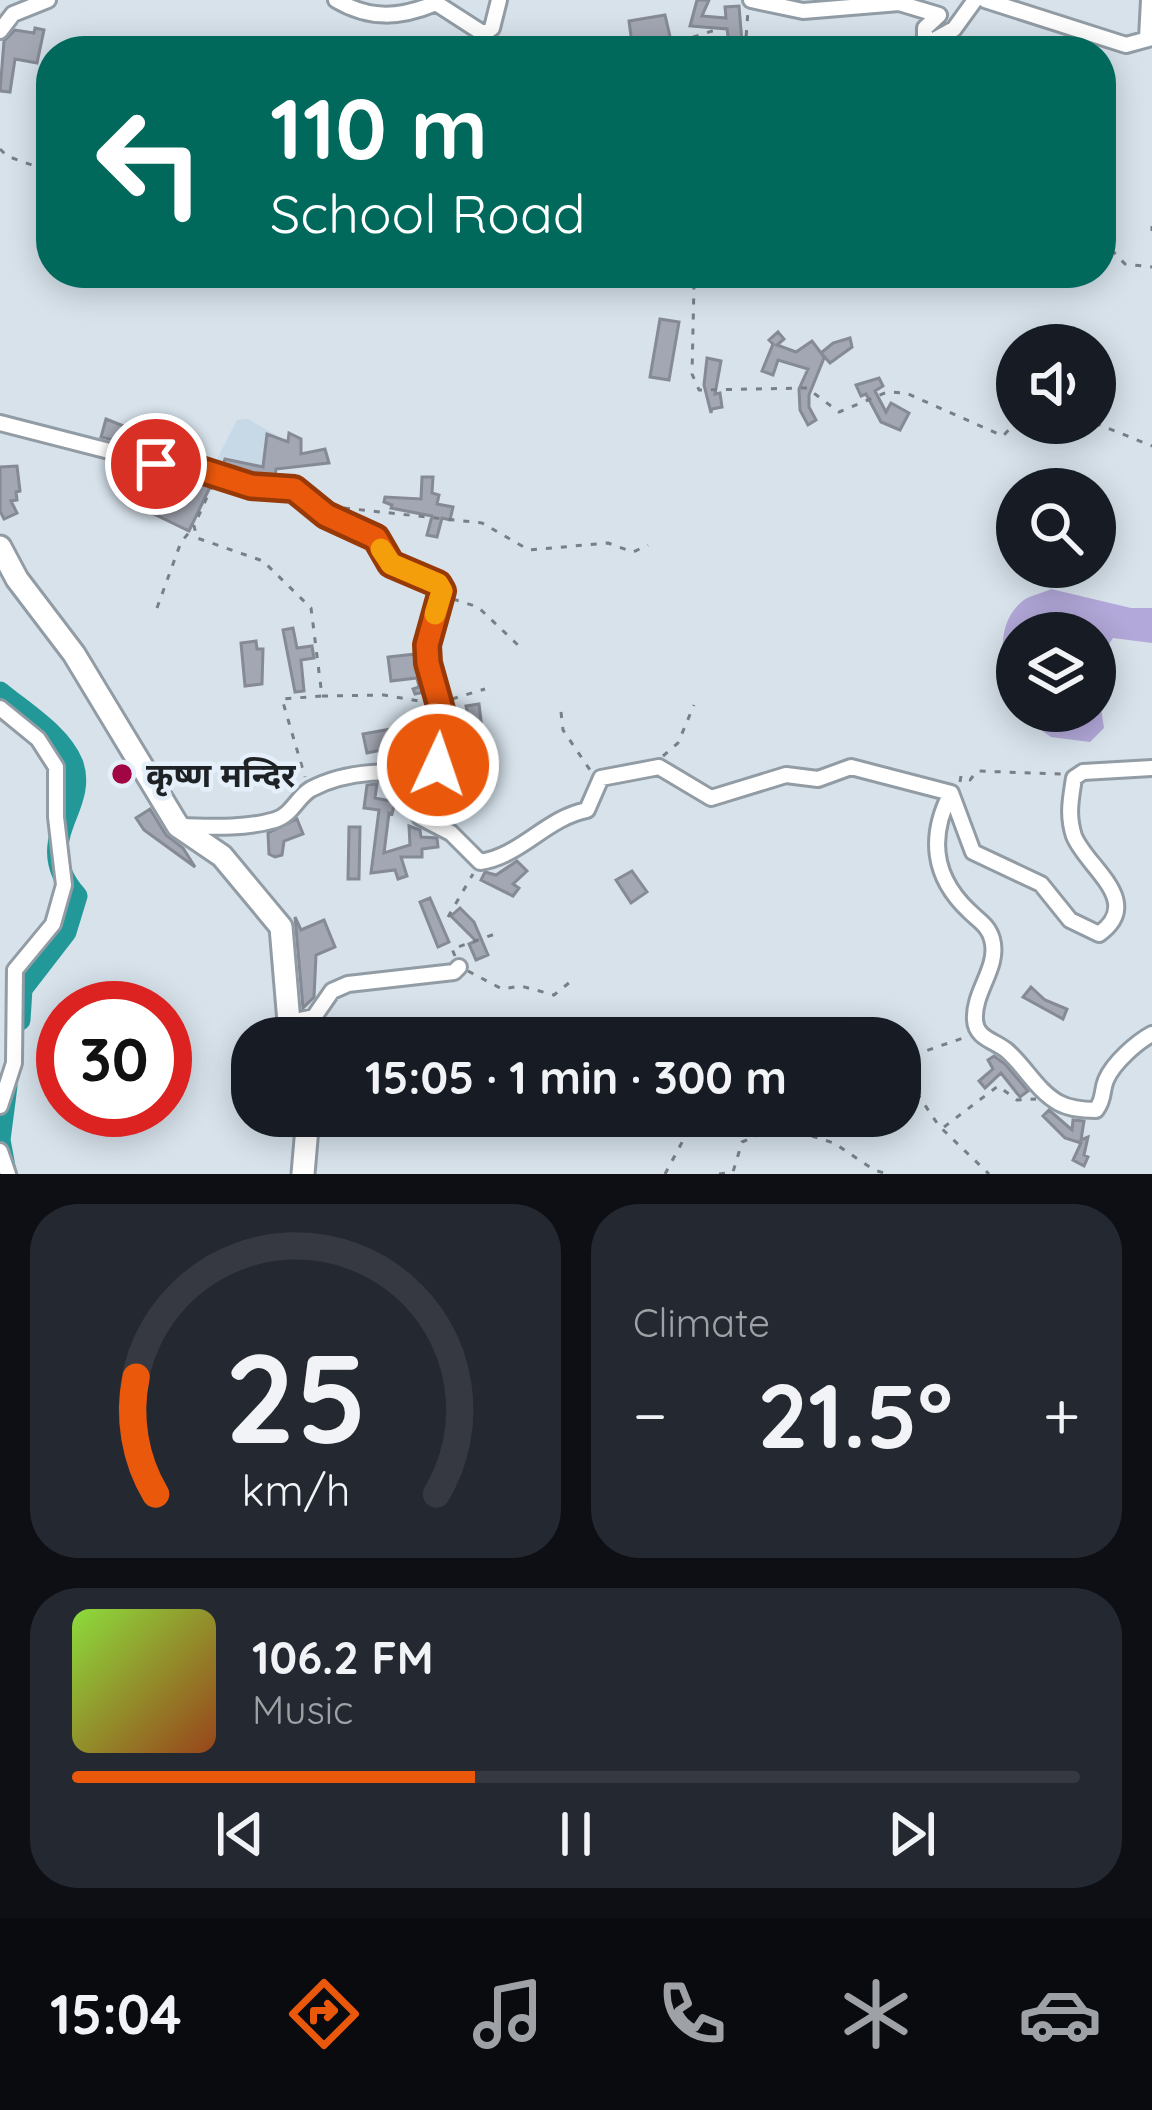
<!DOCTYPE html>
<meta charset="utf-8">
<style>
:root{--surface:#171b24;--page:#242831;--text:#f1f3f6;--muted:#9ea1a6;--line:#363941;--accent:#ea580c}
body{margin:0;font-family:Quicksand,"Noto Sans Devanagari",sans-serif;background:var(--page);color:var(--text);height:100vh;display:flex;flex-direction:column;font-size:45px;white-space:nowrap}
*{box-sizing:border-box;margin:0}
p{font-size:39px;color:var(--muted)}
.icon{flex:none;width:66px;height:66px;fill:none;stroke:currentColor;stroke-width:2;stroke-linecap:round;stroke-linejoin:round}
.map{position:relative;height:1174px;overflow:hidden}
.panel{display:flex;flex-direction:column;gap:30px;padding:30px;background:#0d0f14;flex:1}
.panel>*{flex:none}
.hud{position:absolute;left:36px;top:36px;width:1080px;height:252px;border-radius:48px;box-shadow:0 6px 30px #0003;background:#00695c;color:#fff;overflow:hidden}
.fabs{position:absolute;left:996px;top:324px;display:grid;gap:24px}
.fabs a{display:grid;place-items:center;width:120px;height:120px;border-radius:50%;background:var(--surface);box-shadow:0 6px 30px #0003;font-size:60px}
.speed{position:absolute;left:36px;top:981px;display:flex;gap:24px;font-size:60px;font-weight:700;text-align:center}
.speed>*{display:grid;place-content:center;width:156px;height:156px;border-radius:50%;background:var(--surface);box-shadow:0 6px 30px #0003;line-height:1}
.speed .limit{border:18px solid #d22;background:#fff;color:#111}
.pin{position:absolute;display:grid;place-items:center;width:102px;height:102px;color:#fff;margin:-51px;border:6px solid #fff;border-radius:50%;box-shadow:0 3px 12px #0007}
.me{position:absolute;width:132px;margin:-66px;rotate:3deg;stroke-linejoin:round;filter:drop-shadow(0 0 9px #0008)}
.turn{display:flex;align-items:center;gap:42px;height:252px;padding:0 36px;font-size:54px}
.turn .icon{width:156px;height:156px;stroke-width:2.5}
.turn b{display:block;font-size:84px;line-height:102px}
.big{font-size:90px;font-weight:800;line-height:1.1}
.panel .widget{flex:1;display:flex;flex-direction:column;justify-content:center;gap:18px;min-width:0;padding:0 42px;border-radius:48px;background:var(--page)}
.panel .dial{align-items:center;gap:0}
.dial svg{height:312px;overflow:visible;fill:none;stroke:var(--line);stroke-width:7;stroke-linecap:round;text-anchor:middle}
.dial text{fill:var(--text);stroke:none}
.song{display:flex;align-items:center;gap:36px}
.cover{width:144px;height:144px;border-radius:18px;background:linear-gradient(135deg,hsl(90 70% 55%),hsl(20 70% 35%))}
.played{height:12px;border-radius:6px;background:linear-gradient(90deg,var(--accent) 40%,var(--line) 40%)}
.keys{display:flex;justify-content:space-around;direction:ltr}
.heat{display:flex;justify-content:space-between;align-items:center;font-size:66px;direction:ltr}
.panel .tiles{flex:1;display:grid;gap:30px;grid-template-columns:1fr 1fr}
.widget:last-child{grid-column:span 2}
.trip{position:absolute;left:231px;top:1017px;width:690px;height:120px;border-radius:48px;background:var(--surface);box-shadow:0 6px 30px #0003;font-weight:800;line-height:120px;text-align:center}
.dock{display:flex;height:192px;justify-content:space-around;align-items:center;background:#090b0e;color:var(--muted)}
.dock .icon{width:84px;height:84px}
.dock .on{color:var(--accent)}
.dock b{font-size:54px;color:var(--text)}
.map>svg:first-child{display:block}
.built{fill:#c7d8e6}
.green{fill:#b2a8d9}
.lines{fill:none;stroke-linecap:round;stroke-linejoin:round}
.river{stroke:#239898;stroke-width:21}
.building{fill:#a3a7b3;stroke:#868a95;stroke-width:3}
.minor-casing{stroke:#929ca5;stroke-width:20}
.primary-casing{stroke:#929ca5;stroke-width:27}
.path{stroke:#787f85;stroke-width:3;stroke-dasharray:6 9;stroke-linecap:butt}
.minor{stroke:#fff;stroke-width:14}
.primary{stroke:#fff;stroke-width:21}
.route-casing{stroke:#983908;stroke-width:30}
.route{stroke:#ea580c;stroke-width:21}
.slow{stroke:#f59e0b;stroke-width:21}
.poi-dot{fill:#a10543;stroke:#e4eff9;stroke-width:4.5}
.labels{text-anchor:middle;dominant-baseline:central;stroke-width:9;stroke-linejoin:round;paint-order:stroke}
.poi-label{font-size:33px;font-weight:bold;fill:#1e2225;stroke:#e4eff9;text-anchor:start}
</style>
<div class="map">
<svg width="1152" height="1174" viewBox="0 0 1152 1174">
<rect width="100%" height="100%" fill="#d7e2eb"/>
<path class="built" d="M248,419L283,439L274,486L211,471L237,420Z"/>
<path class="green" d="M1051,589L1131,608H1152V643L1113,638L1095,666V633H1017V711H1095V697L1100,702L1104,728L1090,742L1051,737L1013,711C1006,677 989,626 1024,600C1031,595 1043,593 1051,589Z"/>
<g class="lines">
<path class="river" d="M0,692C24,712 61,734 73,764C89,809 28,841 77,896L66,932L22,989L20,1020
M5,1167L0,1140L7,1086"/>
</g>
<path class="building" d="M697,0H709L702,16L726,18L725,7L739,6L742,42L729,43L727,29L690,26Z
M665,15L672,45L661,47L660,39L641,43L643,51H633L629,21Z
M35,28L44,30L37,63L15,59L10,92L0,91L4,41L15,30L34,33Z
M660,319L679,322L669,380L650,377Z
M778,332L784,339L777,345L796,352L812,341L821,353L833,343L850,338L852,347L830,363L822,354L824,358L809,395V407L816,420L808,425L800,410L799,389L808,369L778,360L773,375L762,371L773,344L769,340Z
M707,358L721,361L715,394L720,393L722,407L712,409L711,413L704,385Z
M879,378L883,386L875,391L886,412L891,403L909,413L900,430L881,422L866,394L861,396L856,385Z
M106,419L136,431L133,445L101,437Z
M289,433L301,439V454L325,449L329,463L276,469L275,476L253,475L223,465L225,459L263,467L267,434L288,442Z
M17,466L20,491L16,492L17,500L11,501L17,513L4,519L0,511V467Z
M138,470L211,485L189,531L152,513L157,502L174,510L183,491L157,479L146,502L132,495L144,473Z
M422,477H433L432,493L439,495L437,504L453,507L450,520L442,518L437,537L427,535L432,516L391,508L392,505L384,502L385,497L421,499Z
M293,628L297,648L312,646L314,658L301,660L304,691L295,692L283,630Z
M256,641L257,649H263L262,684L245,686L241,643Z
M416,654L424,692L415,694L413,689L419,687L417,678L391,681L388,657Z
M479,704L485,754H474V750H459V733L472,732L466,706Z
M402,727L406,745L367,753L363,734Z
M377,784L375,798L395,802L392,814L389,813L384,853L410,845L409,826L420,830L421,837L437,838L438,847L422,849V857H401L407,876L398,879L395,870L371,873L379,810L364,808L367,785Z
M150,809L166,835L183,848L195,867L144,830L136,818Z
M297,819L303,834L284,841L282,855L275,857L269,854L268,833Z
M349,827H360L359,879H348Z
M517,861L527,871L513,884L519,888L513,896L481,880L485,872L496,875Z
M632,871L647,892L631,903L616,880Z
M430,898L449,942L438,947L420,902Z
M460,908L474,922L488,955L476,960L469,944L476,941L451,916Z
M295,917L301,930L324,920L335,947L316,955L314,997L303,1008Z
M1031,987L1045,1000L1067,1009L1063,1019L1023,997Z
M994,1056L1005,1064L1028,1091L1020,1097L1001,1073L985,1088L979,1081L993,1069L988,1060Z
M1049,1110L1072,1130L1073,1120L1084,1121L1081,1140L1088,1137L1084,1155L1088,1157L1084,1166L1073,1160L1081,1143L1065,1138L1043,1116Z"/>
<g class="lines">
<defs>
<path id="minor" d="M336,0C370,20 400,18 436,3L484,34L492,28L499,0
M751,0L803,11L899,3L939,15L925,28V45L954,29L975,0
M985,0L1126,45L1152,38
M0,31L13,14L48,0
M1147,38L1149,0
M0,423L156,463L201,470L251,486L294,489L326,515L376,538L391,564L438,584L442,591L427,645V663L442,713L434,777
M0,708L38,739L56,767V817L64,885L53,924L15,970L14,1063L0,1106
M951,793C928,837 933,877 969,911C979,921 988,925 992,939C1000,967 973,991 975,1020C976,1038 993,1040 1006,1050C1025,1066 1037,1091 1059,1103C1070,1109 1083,1110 1096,1110C1105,1098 1101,1092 1106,1080C1113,1063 1137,1042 1152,1034
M180,826C212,827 244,829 275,820C292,815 297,797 311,789C347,770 395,769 434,777L420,817L451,833L480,862C521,856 546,818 587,810L601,778L659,767L711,798L786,775L818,779L851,767L951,793L973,852L1041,884L1070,920L1099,934C1145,901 1086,867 1074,836C1067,815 1071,798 1074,778L1083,772L1152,768
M289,1022L314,1017L332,991L348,984L454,972L459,967
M0,1151L8,1174"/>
<path id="primary" d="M0,547L17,579L74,654L178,826L222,856L281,927L289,1022L294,1038
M303,1174L308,1116"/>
</defs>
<use href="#minor" class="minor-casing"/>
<use href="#primary" class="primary-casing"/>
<path class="path" d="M650,51L715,30
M745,51L748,11
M0,149L7,156L51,172
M1152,226V231
M1101,239L1125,264L1152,267
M683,273L694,284L692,374L699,390L807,388L839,412L887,392L906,393L1003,436L1017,421
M1095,423L1152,446
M213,484L194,526L197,538L263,561L311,608L322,696L282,699L305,777
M344,508L482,523L529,550L608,543L633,552L648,545
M453,599L478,607L520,647
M157,608L181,542L193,528
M322,696L384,695L425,702
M452,699L485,689
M561,712L563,730L590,770
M663,756L678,743L694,705
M960,782L961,776L970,780L977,771L1061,774
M448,917L473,874
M455,956L452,949L495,934
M468,971L502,989L521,986L554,995L570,982
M839,1038L869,1031L879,1038
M900,1054L905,1058L966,1037
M900,1068L939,1126L989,1174
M944,1127L998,1086L1017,1100L1036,1099
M665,1174L694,1120L701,1116
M719,1174L733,1172L742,1142L779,1126L834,1143L874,1170L888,1174"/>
<use href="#minor" class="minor"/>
<use href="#primary" class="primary"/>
</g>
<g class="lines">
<defs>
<path id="route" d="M156,464L201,470L251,486L294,489L326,515L376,538L391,564L438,584L442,591L427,645L428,663L442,713L438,765"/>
</defs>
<use href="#route" class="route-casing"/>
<use href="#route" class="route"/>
<path class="slow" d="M381,549L391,564L438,584L442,591L435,614"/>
</g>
<circle class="poi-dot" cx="122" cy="774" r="12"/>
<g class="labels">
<g class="poi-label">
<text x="146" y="774">कृष्ण मन्दिर</text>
</g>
</g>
</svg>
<div class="fabs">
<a><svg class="icon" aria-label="sound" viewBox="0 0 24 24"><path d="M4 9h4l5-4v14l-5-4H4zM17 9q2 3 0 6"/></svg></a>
<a><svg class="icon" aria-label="search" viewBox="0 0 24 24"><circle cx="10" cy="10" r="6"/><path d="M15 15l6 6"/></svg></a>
<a><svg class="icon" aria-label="layers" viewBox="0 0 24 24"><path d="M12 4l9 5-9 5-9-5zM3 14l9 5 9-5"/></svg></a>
</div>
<div class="speed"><div class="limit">30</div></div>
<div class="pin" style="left:156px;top:464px;background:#d93025"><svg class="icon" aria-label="arrive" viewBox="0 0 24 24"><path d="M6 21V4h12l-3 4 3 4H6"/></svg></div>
<svg class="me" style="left:438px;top:765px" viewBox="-20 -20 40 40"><circle r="17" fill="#ea580c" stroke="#fff" stroke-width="3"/><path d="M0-11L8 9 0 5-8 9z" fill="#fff"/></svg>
<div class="trip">15:05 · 1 min · 300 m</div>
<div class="hud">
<div class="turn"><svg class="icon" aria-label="left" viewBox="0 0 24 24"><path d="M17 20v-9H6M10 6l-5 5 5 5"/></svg><div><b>110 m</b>School Road</div></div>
</div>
</div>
<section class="panel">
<div class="tiles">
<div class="widget dial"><svg viewBox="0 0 100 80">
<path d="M14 69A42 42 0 1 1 86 69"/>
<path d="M14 69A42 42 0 0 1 9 39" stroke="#ea580c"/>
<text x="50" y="56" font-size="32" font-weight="700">25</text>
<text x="50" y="72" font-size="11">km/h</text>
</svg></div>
<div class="widget"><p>Climate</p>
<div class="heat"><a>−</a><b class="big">21.5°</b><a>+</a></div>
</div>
<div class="widget">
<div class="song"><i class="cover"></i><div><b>106.2 FM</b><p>Music</p></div></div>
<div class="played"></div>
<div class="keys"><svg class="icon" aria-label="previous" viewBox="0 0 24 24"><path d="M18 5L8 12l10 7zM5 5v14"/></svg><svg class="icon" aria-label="pause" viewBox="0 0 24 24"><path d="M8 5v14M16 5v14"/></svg><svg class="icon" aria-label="next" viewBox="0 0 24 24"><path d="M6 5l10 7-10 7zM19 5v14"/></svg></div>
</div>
</div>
</section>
<nav class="dock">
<b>15:04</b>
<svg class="icon on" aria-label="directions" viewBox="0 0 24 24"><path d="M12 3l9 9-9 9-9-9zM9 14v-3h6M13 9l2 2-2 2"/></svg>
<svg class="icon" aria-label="music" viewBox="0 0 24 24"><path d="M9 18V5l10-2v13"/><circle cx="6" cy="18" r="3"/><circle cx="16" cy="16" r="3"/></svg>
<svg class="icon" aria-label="phone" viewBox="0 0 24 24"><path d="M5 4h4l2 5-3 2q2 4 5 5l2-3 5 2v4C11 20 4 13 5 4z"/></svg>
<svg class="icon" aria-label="climate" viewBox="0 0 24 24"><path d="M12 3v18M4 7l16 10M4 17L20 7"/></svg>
<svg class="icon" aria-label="car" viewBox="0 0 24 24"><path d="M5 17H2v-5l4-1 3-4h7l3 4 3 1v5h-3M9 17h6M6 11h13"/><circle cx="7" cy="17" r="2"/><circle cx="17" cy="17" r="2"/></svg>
</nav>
